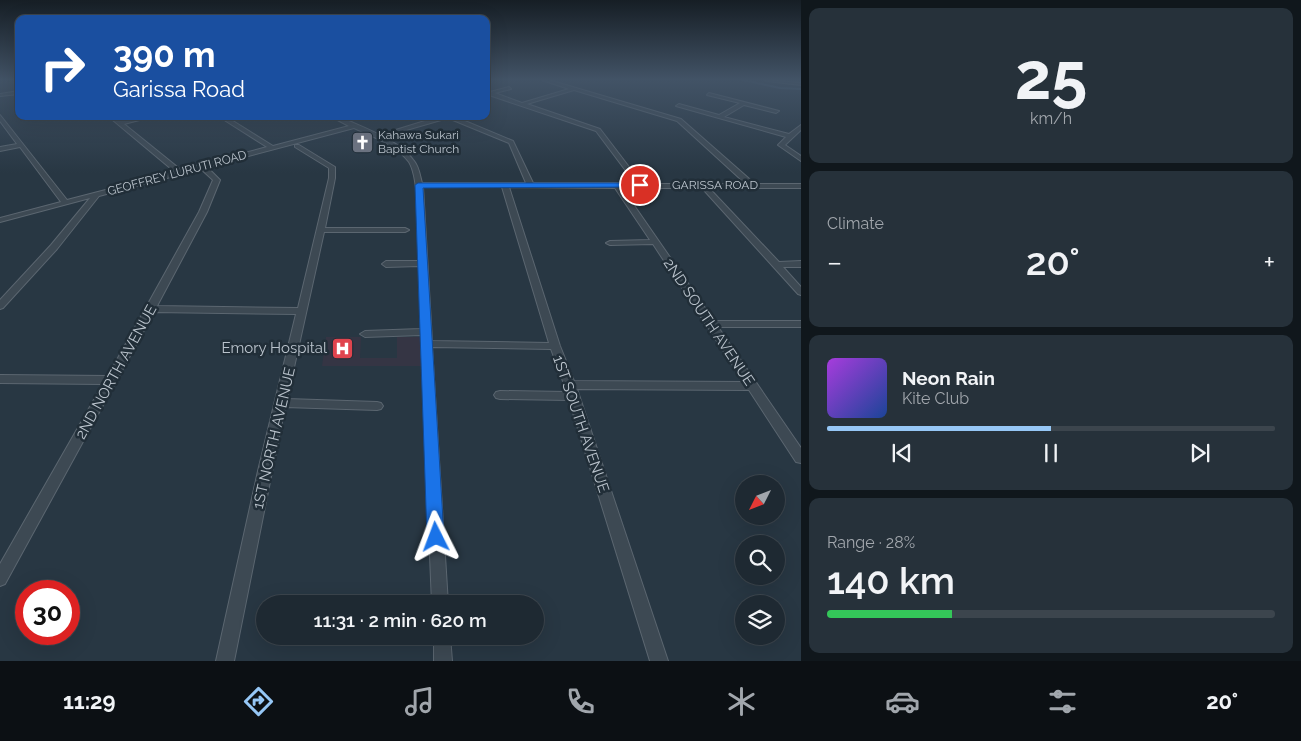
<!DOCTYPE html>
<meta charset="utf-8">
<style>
:root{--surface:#1e2932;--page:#26313a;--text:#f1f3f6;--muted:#a1a6ac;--line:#3c454d;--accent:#96c7f6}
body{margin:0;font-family:Raleway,sans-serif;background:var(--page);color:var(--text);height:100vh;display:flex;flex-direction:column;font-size:19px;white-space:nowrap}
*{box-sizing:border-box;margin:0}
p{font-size:16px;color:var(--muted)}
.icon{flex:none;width:28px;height:28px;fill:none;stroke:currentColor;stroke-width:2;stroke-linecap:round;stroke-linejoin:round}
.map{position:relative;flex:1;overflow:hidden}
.details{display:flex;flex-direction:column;gap:8px;padding:8px;background:#10171c;width:500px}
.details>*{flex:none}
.hud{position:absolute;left:15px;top:15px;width:475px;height:105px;border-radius:10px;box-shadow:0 5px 20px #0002,0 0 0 1px var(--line);background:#1a4fa0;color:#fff;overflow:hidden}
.needle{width:32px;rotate:228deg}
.buttons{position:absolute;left:735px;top:475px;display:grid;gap:10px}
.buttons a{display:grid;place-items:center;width:50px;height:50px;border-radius:50%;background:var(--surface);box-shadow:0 5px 20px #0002,0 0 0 1px var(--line);font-size:25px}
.speed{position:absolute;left:15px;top:580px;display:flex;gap:10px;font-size:25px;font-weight:700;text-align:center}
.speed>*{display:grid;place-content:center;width:65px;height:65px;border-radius:50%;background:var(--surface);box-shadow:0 5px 20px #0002,0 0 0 1px var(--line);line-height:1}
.speed .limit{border:8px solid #d22;background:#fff;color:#111}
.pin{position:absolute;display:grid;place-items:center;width:42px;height:42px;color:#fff;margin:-21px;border:2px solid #fff;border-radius:50%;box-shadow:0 1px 5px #0007}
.me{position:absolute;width:55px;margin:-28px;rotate:357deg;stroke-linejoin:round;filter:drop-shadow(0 0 4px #0008)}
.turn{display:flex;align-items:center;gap:18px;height:105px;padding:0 15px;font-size:22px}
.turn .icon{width:65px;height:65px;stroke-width:2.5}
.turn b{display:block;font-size:35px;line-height:42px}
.big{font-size:38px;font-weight:600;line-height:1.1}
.details .card{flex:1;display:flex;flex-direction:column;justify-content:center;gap:8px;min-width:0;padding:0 18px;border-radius:10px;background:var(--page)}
.details .dial{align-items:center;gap:0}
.dial b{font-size:65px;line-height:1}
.song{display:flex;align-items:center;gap:15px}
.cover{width:60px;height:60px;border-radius:8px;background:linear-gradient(135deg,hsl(280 70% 55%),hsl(220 70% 35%))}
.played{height:5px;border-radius:2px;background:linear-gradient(90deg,var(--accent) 50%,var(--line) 50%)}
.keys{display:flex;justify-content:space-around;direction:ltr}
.heat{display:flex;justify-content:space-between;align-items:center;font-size:28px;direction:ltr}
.charge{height:8px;border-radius:4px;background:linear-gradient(90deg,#34c759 28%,var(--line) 0)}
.trip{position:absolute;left:256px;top:595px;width:288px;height:50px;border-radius:25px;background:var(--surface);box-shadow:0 5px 20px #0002,0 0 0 1px var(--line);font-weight:600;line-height:50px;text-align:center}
.dock{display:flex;height:80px;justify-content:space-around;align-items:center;background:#0c1014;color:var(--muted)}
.dock .icon{width:35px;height:35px}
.dock .selected{color:var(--accent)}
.dock b{font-size:22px;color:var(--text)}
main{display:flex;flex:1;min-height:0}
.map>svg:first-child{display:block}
.medical{fill:#353544}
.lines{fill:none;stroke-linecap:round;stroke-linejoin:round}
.stream{stroke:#3f576c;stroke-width:2}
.minor-casing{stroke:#5b6670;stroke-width:2}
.minor{fill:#3d4953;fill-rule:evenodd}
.route{fill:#1a73e8;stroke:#114b97}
.labels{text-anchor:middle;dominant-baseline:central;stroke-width:5;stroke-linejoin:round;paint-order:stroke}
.far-poi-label{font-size:12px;fill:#bac3cc;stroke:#212e38;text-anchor:start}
.far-street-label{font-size:12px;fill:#bac3cc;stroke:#212e38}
.street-label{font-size:15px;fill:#bac3cc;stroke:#212e38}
.poi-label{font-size:15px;fill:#bac3cc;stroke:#212e38;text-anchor:end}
</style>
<main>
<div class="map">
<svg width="801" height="661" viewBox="0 0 801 661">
<rect width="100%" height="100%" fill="#283743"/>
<path class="medical" d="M326,337H361L360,358H397V337H420L422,366H322Z"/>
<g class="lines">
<path class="stream" d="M743,80L780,88L801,89"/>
<defs>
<path id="minor" d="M542,80H549L681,119L755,184H801V188H709L779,262L801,261V267H783L801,287V295L798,294L702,188H622L714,321H801V327H718L801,448V463L796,462L749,390L577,389L668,661H650L569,400L500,399L496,398L494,395L496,392L500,391L567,392L551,349L432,347L448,604H432L421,335L365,337L360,334L365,331L421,329L419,266L386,267L382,264L386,261H419C418,238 420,179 409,162C397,145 371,136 354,128L207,167L220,180L207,212L157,306L298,308L329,178V168L295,147V145H299L335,167V178L325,228H405L409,230L405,232H324L287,399L377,402L381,403L383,406L381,409L377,410L285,407L234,661H216L258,471L296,314L154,312L5,584L0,586V564L103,384L0,383V375L108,376L199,212L213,180L201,169L99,196L57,249L3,308L0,309V300L51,245L90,198L0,222V218L61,202L20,147L0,151V147L17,144L0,121V115L67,200L175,172L108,116H115L120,121L143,116H155L124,124L181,170L267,147L218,116H225L273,146L349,126L330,116H338C361,127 400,140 414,161C419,167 420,176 422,183H526L509,143L448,118L389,135L386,133L441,116H453L513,141L533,183H635L596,131L486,94V91L490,92L509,87L511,89L495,93L522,103L569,89ZM574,90L677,121L746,184H642L600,129L527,104ZM423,187H502L549,343L432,341ZM509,187L615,188L650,240L610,241L606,243L610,245L653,244L744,382L574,381L560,346Z
M765,80L801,83V85L767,81Z
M19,91V94L0,96V94Z
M709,93L779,111L776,113L744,105L724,117L789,134L801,125V130L785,145L801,156V161L778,145L786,137L676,106L679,104L719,115L740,103L707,95Z
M434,636H450L452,661H434Z"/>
</defs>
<use href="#minor" class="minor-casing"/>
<use href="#minor" class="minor"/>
</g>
<linearGradient id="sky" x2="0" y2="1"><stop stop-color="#161e25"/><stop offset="0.46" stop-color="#425366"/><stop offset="1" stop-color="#425366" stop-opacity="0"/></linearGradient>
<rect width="801" height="173" fill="url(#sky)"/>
<path class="route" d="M418,183H640L644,185L640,187L423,188L444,537L441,542L436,544L430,542L427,537L415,185Z"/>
<defs>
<symbol id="church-square" viewBox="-11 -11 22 22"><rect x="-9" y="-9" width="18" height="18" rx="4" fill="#6b7280" stroke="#212e38"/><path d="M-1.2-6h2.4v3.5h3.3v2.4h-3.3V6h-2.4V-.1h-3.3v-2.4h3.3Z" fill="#fff"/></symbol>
<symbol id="hospital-square" viewBox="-11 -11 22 22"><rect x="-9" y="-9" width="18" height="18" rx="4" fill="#e0444e" stroke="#212e38"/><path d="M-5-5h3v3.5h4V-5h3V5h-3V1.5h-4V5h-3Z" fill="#fff"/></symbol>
</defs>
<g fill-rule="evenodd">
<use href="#church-square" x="350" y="130" width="25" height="25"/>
<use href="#hospital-square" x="330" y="336" width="25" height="25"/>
</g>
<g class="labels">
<g class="far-poi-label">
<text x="378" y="135">Kahawa Sukari<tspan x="378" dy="14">Baptist Church</tspan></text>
</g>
<g class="far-street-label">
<text transform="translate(177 173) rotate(-15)">GEOFFREY LURUTI ROAD</text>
<text x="715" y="185">GARISSA ROAD</text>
</g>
<g class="street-label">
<text transform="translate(709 322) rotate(56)">2ND SOUTH AVENUE</text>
<text transform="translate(116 372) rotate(-61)">2ND NORTH AVENUE</text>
<text transform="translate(581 424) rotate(71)">1ST SOUTH AVENUE</text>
<text transform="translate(274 438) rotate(-77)">1ST NORTH AVENUE</text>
</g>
<g class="poi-label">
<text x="327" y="348">Emory Hospital</text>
</g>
</g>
</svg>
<div class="buttons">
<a><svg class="needle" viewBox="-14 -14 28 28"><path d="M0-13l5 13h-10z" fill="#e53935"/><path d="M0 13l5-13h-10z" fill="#a1a6ac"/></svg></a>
<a><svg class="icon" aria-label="search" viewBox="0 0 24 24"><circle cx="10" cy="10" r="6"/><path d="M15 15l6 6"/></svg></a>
<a><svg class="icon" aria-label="layers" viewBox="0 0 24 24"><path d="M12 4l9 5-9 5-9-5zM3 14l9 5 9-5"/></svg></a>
</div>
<div class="speed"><div class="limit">30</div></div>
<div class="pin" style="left:640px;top:185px;background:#d93025"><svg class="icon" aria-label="arrive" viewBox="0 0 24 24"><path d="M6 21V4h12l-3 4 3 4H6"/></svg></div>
<svg class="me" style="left:436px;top:537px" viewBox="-20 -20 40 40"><path d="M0-17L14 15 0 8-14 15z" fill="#1a73e8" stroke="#fff" stroke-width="4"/></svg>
<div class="trip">11:31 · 2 min · 620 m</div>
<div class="hud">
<div class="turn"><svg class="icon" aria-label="right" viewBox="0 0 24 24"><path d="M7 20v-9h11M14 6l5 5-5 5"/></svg><div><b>390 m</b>Garissa Road</div></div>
</div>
</div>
<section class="details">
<div class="card dial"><b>25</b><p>km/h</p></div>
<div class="card"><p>Climate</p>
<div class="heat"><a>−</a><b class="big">20°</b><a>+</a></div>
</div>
<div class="card">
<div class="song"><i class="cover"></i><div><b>Neon Rain</b><p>Kite Club</p></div></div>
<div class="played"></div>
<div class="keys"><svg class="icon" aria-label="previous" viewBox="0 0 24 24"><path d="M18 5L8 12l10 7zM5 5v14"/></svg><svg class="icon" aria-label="pause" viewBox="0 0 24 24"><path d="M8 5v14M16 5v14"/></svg><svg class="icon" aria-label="next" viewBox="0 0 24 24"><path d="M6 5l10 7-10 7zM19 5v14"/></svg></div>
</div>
<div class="card"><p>Range · 28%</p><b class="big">140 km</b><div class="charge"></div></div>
</section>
</main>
<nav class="dock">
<b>11:29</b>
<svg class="icon selected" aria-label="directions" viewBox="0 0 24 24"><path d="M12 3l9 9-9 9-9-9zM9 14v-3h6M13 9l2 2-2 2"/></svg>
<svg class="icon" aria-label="music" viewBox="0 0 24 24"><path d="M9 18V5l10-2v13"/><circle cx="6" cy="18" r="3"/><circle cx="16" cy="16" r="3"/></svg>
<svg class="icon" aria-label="phone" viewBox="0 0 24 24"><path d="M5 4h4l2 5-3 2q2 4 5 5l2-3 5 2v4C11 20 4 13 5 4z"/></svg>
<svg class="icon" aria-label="climate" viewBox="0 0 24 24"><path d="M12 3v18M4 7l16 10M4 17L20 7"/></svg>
<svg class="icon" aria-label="car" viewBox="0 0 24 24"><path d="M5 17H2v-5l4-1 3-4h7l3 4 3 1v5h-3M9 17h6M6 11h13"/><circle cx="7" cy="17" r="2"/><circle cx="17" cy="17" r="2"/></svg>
<svg class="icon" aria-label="filters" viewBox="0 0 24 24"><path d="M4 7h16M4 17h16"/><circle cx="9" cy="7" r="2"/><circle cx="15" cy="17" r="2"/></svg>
<b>20°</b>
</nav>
